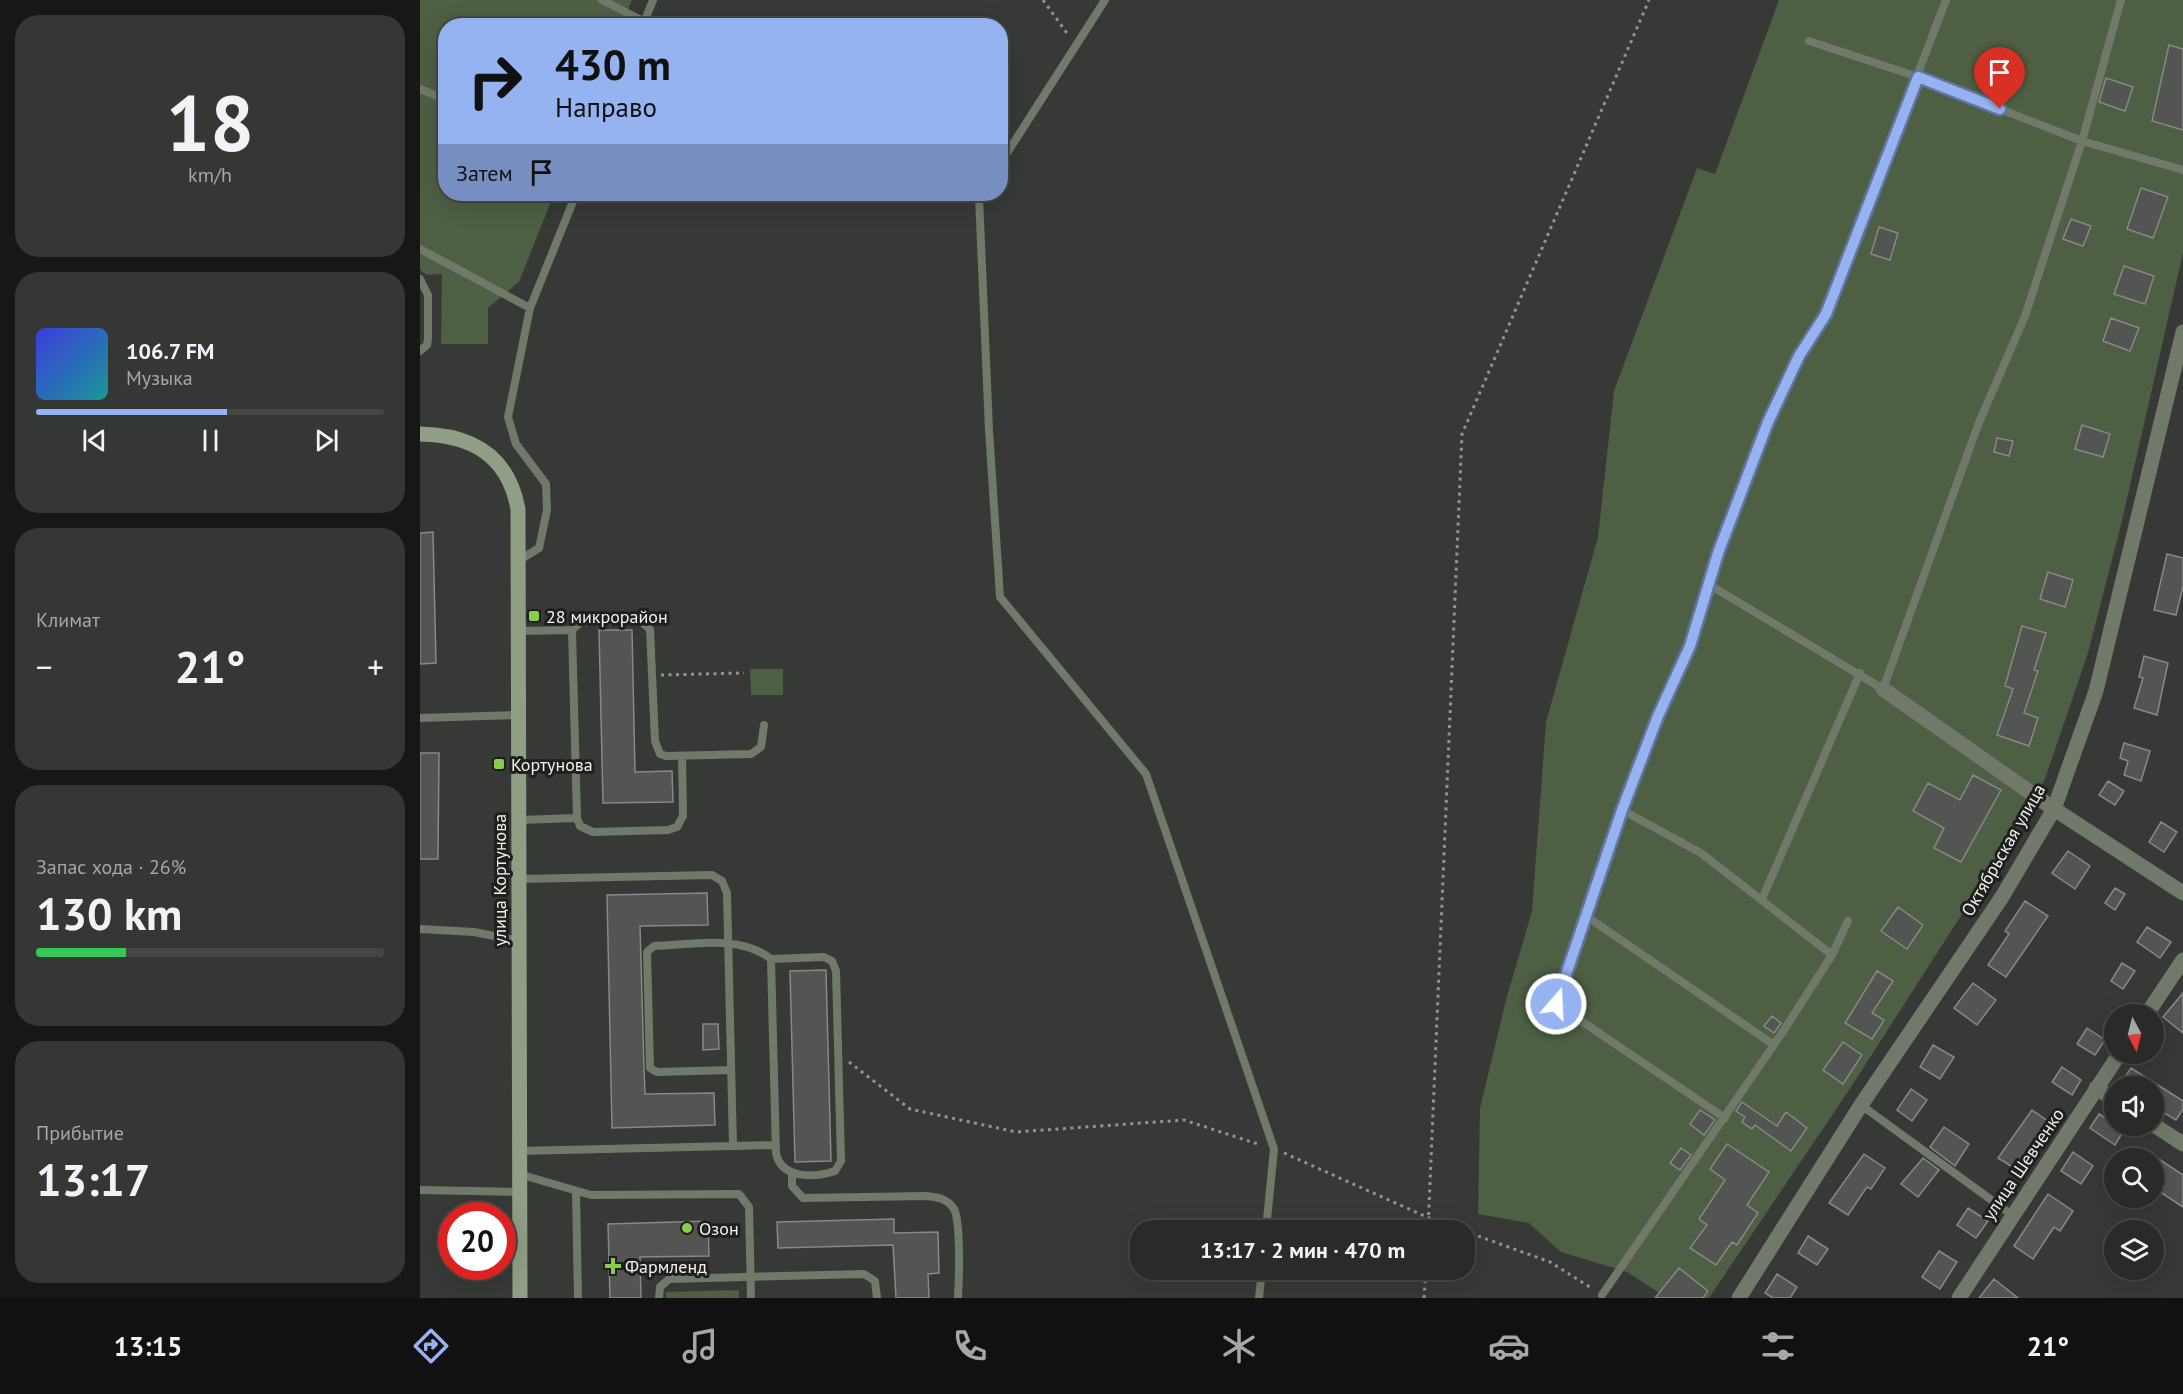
<!DOCTYPE html>
<html lang="ru">
<meta charset="utf-8">
<style>
:root{--surface:#292b28;--page:#353734;--text:#f1f3f6;--muted:#a5a7a8;--line:#454745;--accent:#95b2f1}
body{margin:0;font-family:"PT Sans",sans-serif;background:var(--page);color:var(--text);height:100vh;display:flex;flex-direction:column;font-size:22px;white-space:nowrap}
*{box-sizing:border-box;margin:0}
p{font-size:20px;color:var(--muted)}
.icon{flex:none;width:33px;height:33px;fill:none;stroke:currentColor;stroke-width:2;stroke-linecap:round;stroke-linejoin:round}
.map{position:relative;flex:1;overflow:hidden}
.details{display:flex;flex-direction:column;gap:15px;padding:15px;background:#171816;width:420px}
.details>*{flex:none}
.hud{position:absolute;left:18px;top:18px;width:570px;height:183px;border-radius:24px;box-shadow:0 6px 24px #0002,0 0 0 2px var(--line);background:#95b2f1;color:#111;overflow:hidden}
.needle{width:39px;rotate:173deg}
.buttons{position:absolute;left:1684px;top:1004px;display:grid;gap:12px}
.buttons a{display:grid;place-items:center;width:60px;height:60px;border-radius:50%;background:var(--surface);box-shadow:0 6px 24px #0002,0 0 0 2px var(--line);font-size:30px}
.speed{position:absolute;left:18px;top:1202px;display:flex;gap:12px;font-size:30px;font-weight:700;text-align:center}
.speed>*{display:grid;place-content:center;width:78px;height:78px;border-radius:50%;background:var(--surface);box-shadow:0 6px 24px #0002,0 0 0 2px var(--line);line-height:1}
.speed .limit{border:9px solid #d22;background:#fff;color:#111}
.pin{position:absolute;display:grid;place-items:center;width:51px;height:51px;color:#fff;margin:-62px -26px;border-radius:50% 50% 50% 0;rotate:-45deg;box-shadow:0 0 6px #0007}
.pin .icon{rotate:45deg}
.me{position:absolute;width:66px;margin:-33px;rotate:19deg;stroke-linejoin:round;filter:drop-shadow(0 0 4px #0008)}
.turn{display:flex;align-items:center;gap:21px;height:126px;padding:0 18px;font-size:27px}
.turn .icon{width:78px;height:78px;stroke-width:2.5}
.turn b{display:block;font-size:42px;line-height:51px}
.then{display:flex;align-items:center;height:57px;padding:0 18px;background:#0003;gap:12px;font-size:22px}
.big{font-size:45px;font-weight:800;line-height:1.1}
.details .card{flex:1;display:flex;flex-direction:column;justify-content:center;gap:9px;min-width:0;padding:0 21px;border-radius:24px;background:var(--page)}
.details .dial{align-items:center;gap:0}
.dial b{font-size:78px;line-height:1}
.song{display:flex;align-items:center;gap:18px}
.cover{width:72px;height:72px;border-radius:9px;background:linear-gradient(135deg,hsl(240 70% 55%),hsl(180 70% 35%))}
.played{height:6px;border-radius:3px;background:linear-gradient(90deg,var(--accent) 55%,var(--line) 55%)}
.keys{display:flex;justify-content:space-around;direction:ltr}
.heat{display:flex;justify-content:space-between;align-items:center;font-size:33px;direction:ltr}
.charge{height:9px;border-radius:4px;background:linear-gradient(90deg,#34c759 26%,var(--line) 0)}
.trip{position:absolute;left:710px;top:1220px;width:345px;height:60px;border-radius:24px;background:var(--surface);box-shadow:0 6px 24px #0002,0 0 0 2px var(--line);font-weight:800;line-height:60px;text-align:center}
.dock{display:flex;height:96px;justify-content:space-around;align-items:center;background:#101110;color:var(--muted)}
.dock .icon{width:42px;height:42px}
.dock .selected{color:var(--accent)}
.dock b{font-size:27px;color:var(--text)}
main{display:flex;flex:1;min-height:0}
.map>svg:first-child{display:block}
.green{fill:#4e5f43}
.building{fill:#535552;stroke:#868985;stroke-width:1.5}
.lines{fill:none;stroke-linecap:round;stroke-linejoin:round}
.path{stroke:#939492;stroke-width:3;stroke-dasharray:3 4.5;stroke-linecap:butt}
.lane{stroke:#70796a;stroke-width:8}
.street{stroke:#70796a;stroke-width:15}
.secondary{stroke:#8f9e85;stroke-width:15}
.route-casing{stroke:#61749d;stroke-width:15}
.route{stroke:#95b2f1;stroke-width:10}
.poi-dot{fill:#89ce48;stroke:#1f201e;stroke-width:2}
.labels{text-anchor:middle;dominant-baseline:central;stroke-width:6;stroke-linejoin:round;paint-order:stroke}
.poi-label{font-size:18px;fill:#f0f1ef;stroke:#1f201e;text-anchor:start}
.street-label{font-size:18px;fill:#f0f1ef;stroke:#1f201e}
</style>
<main>
<section class="details">
<div class="card dial"><b>18</b><p>km/h</p></div>
<div class="card">
<div class="song"><i class="cover"></i><div><b>106.7 FM</b><p>Музыка</p></div></div>
<div class="played"></div>
<div class="keys"><svg class="icon" aria-label="previous" viewBox="0 0 24 24"><path d="M18 5L8 12l10 7zM5 5v14"/></svg><svg class="icon" aria-label="pause" viewBox="0 0 24 24"><path d="M8 5v14M16 5v14"/></svg><svg class="icon" aria-label="next" viewBox="0 0 24 24"><path d="M6 5l10 7-10 7zM19 5v14"/></svg></div>
</div>
<div class="card"><p>Климат</p>
<div class="heat"><a>−</a><b class="big">21°</b><a>+</a></div>
</div>
<div class="card"><p>Запас хода · 26%</p><b class="big">130 km</b><div class="charge"></div></div>
<div class="card"><p>Прибытие</p><b class="big">13:17</b></div>
</section>
<div class="map">
<svg width="1763" height="1298" viewBox="0 0 1763 1298">
<rect width="100%" height="100%" fill="#373936"/>
<path class="green" d="M0,0H212L201,25L26,26V194H134L99,282L68,308V344H21L22,274L7,275L0,270Z
M1359,0H1763V253L1701,525L1668,653L1625,779L1612,805L1431,1087L1289,1298H1247L1207,1272L1141,1252L1109,1223L1058,1214L1060,1108L1086,1000L1112,911L1126,722L1178,537L1194,391L1277,168L1295,174Z
M330,669H363V695H331Z
M319,1290V1298H246V1292Z"/>
<path class="building" d="M1749,45L1763,49V130L1732,121Z
M1686,78L1713,87L1705,111L1679,102Z
M1721,188L1748,197L1733,238L1707,229Z
M1651,219L1671,226L1663,246L1643,239Z
M1459,227L1478,233L1470,260L1451,254Z
M1704,266L1734,276L1725,304L1694,294Z
M1691,318L1719,328L1710,351L1683,341Z
M1662,425L1690,434L1683,457L1655,449Z
M1577,438L1593,441L1589,456L1574,452Z
M13,532L16,663L0,664V533Z
M1747,554L1763,558V586L1756,615L1734,610Z
M1628,572L1653,580L1645,607L1620,599Z
M1602,626L1626,633L1614,670L1618,671L1604,713L1618,718L1609,746L1577,735L1593,689L1585,686Z
M179,630H212L215,772L252,771L253,802L183,803Z
M1724,656L1748,663L1737,715L1714,708L1723,678L1719,677Z
M1704,743L1730,751L1721,781L1704,775L1708,761L1700,758Z
M0,753H19L18,859H0Z
M1553,775L1581,790L1541,862L1514,848L1524,828L1493,811L1508,783L1540,800Z
M1688,781L1704,791L1695,805L1679,795Z
M1741,822L1757,832L1744,852L1729,842Z
M1648,851L1670,866L1655,889L1632,873Z
M1695,888L1705,894L1695,910L1685,903Z
M287,893L288,925L220,926L224,1068L225,1094L294,1093L295,1125L192,1128L187,895Z
M1605,901L1628,916L1586,977L1568,965L1589,934L1585,931Z
M1478,907L1503,925L1487,949L1461,931Z
M1727,927L1751,942L1740,958L1717,942Z
M1702,963L1715,971L1703,989L1691,981Z
M406,970L411,1161L375,1162L370,971Z
M1457,971L1473,981L1452,1013L1464,1020L1452,1039L1425,1023Z
M1553,983L1576,1000L1557,1025L1534,1008Z
M1763,993V1033L1743,1017Z
M1352,1016L1361,1023L1354,1033L1344,1026Z
M283,1024H298L299,1049L283,1050Z
M1667,1028L1685,1040L1675,1055L1657,1044Z
M1423,1042L1442,1055L1423,1084L1403,1070Z
M1513,1045L1534,1057L1520,1079L1500,1067Z
M1642,1067L1661,1080L1652,1095L1632,1082Z
M1711,1068L1763,1101V1109L1756,1120L1734,1107V1086H1699Z
M1491,1089L1507,1100L1492,1121L1477,1110Z
M1322,1102L1357,1126L1366,1112L1387,1128L1371,1151L1335,1125L1332,1129L1322,1122L1325,1117L1316,1111Z
M1280,1110L1295,1120L1284,1135L1270,1124Z
M1612,1110L1632,1124L1599,1171L1578,1158Z
M1679,1114L1704,1130L1695,1145L1670,1128Z
M1524,1127L1549,1144L1535,1166L1510,1147Z
M1307,1144L1349,1172L1327,1205L1338,1213L1317,1245L1312,1242L1296,1265L1270,1248L1287,1225L1279,1219L1305,1180L1290,1169Z
M1261,1148L1271,1155L1260,1170L1250,1163Z
M1653,1152L1673,1166L1661,1184L1641,1171Z
M1444,1154L1465,1168L1451,1189L1447,1187L1428,1215L1409,1203Z
M1734,1156L1763,1175V1207L1734,1188Z
M1503,1158L1519,1170L1498,1197L1481,1184Z
M1628,1194L1653,1211L1640,1231L1634,1227L1613,1259L1594,1246Z
M1548,1208L1568,1221L1556,1238L1537,1225Z
M474,1219V1233L518,1232L519,1273L508,1274L509,1298H476L473,1245L358,1248L357,1222Z
M288,1221L289,1256L220,1257L221,1298H190L188,1224Z
M1388,1236L1408,1249L1397,1265L1378,1253Z
M1519,1251L1537,1262L1520,1289L1502,1277Z
M1259,1268L1288,1291L1283,1298H1235Z
M1357,1274L1377,1287L1370,1298H1353L1345,1293Z
M1574,1279L1598,1298H1559Z"/>
<g class="lines">
<path class="path" d="M623,0L649,36
M241,675L324,673
M429,1062L490,1109L596,1132L764,1120L841,1145
M864,1153L1009,1218L1042,1230
M1008,1230L1042,434L1229,0
M1044,1231L1130,1262L1173,1289
M1004,1298L1006,1269"/>
<path class="lane" d="M182,0L233,26
M223,25L233,0
M1389,41L1498,77L1662,141L1763,170
M0,89L26,100
M580,164L685,0
M561,194L559,197L569,430L580,597L726,774L854,1149L846,1230
M0,249L110,308
M0,279L8,295V339L7,345L0,351
M98,561L119,548L127,510L126,484L96,444L88,417L110,308L156,194
M1288,584L1463,689L1558,425L1605,316L1662,141L1701,0
M98,631L152,630
M0,718L99,715
M1202,810L1281,853L1412,955
M157,818L160,826L173,832L248,830L257,827L263,816L262,756
M99,820L157,818L152,630L161,622L219,620L230,629L235,741L240,754L246,756L331,754L341,747L344,725
M99,879L292,875L302,881L307,893L313,1146L99,1151
M1342,899L1440,673
M1166,916L1354,1045
M0,929L54,932L99,941
M404,957L412,961L416,971L421,1161L415,1171C394,1178 361,1179 356,1153L351,959Z
M311,1070L237,1072L230,1068L227,952L234,946C271,945 320,934 351,959
M1441,1105L1592,1215
M1305,1118L1136,1004L1202,810L1238,716L1270,646L1298,553L1348,422L1379,356L1406,314L1526,0
M313,1146L355,1145
M99,1174L171,1195L319,1194L329,1207L331,1298
M372,1174V1186L383,1198L505,1196C517,1197 527,1198 534,1209C541,1222 539,1281 538,1298
M0,1190L99,1192
M156,1192L158,1298
M1182,1295L1362,1033L1412,955L1428,921
M239,1298L240,1287L249,1279L444,1274L455,1281L457,1298
M839,1298L842,1269"/>
<path class="street" d="M1463,689L1634,809L1763,893
M1727,1014L1763,960
M1676,1088L1695,1100
M1734,1125L1763,1144
M1319,1298L1441,1105L1582,897L1634,809L1676,691L1763,332
M1539,1298L1700,1053"/>
<path class="secondary" d="M0,434C52,435 88,455 98,509L100,1298"/>
</g>
<g class="lines">
<defs>
<path id="route" d="M1136,1004L1202,810L1238,716L1270,646L1298,553L1348,422L1379,356L1406,314L1498,77L1580,109"/>
</defs>
<use href="#route" class="route-casing"/>
<use href="#route" class="route"/>
</g>
<g class="poi-dot">
<rect x="108" y="610" width="12" height="12" rx="3"/>
<rect x="73" y="758" width="12" height="12" rx="3"/>
<circle cx="267" cy="1228" r="6"/>
<path d="M190 1257h6v6h6v6h-6v6h-6v-6h-6v-6h6z"/>
</g>
<g class="labels">
<g class="poi-label">
<text x="126" y="616">28 микрорайон</text>
<text x="91" y="764">Кортунова</text>
<text x="279" y="1228">Озон</text>
<text x="205" y="1266">Фармленд</text>
</g>
<g class="street-label">
<text transform="translate(1583 850) rotate(-60)">Октябрьская улица</text>
<text transform="translate(79 880) rotate(-90)">улица Кортунова</text>
<text transform="translate(1603 1164) rotate(-56)">улица Шевченко</text>
</g>
</g>
</svg>
<div class="buttons">
<a><svg class="needle" viewBox="-14 -14 28 28"><path d="M0-13l5 13h-10z" fill="#e53935"/><path d="M0 13l5-13h-10z" fill="#a5a7a8"/></svg></a>
<a><svg class="icon" aria-label="sound" viewBox="0 0 24 24"><path d="M4 9h4l5-4v14l-5-4H4zM17 9q2 3 0 6"/></svg></a>
<a><svg class="icon" aria-label="search" viewBox="0 0 24 24"><circle cx="10" cy="10" r="6"/><path d="M15 15l6 6"/></svg></a>
<a><svg class="icon" aria-label="layers" viewBox="0 0 24 24"><path d="M12 4l9 5-9 5-9-5zM3 14l9 5 9-5"/></svg></a>
</div>
<div class="speed"><div class="limit">20</div></div>
<div class="pin" style="left:1580px;top:109px;background:#d93025"><svg class="icon" aria-label="arrive" viewBox="0 0 24 24"><path d="M6 21V4h12l-3 4 3 4H6"/></svg></div>
<svg class="me" style="left:1136px;top:1004px" viewBox="-20 -20 40 40"><circle r="17" fill="#95b2f1" stroke="#fff" stroke-width="3"/><path d="M0-11L8 9 0 5-8 9z" fill="#fff"/></svg>
<div class="trip">13:17 · 2 мин · 470 m</div>
<div class="hud">
<div class="turn"><svg class="icon" aria-label="right" viewBox="0 0 24 24"><path d="M7 20v-9h11M14 6l5 5-5 5"/></svg><div><b>430 m</b>Направо</div></div>
<div class="then">Затем<svg class="icon" aria-label="arrive" viewBox="0 0 24 24"><path d="M6 21V4h12l-3 4 3 4H6"/></svg></div>
</div>
</div>
</main>
<nav class="dock">
<b>13:15</b>
<svg class="icon selected" aria-label="directions" viewBox="0 0 24 24"><path d="M12 3l9 9-9 9-9-9zM9 14v-3h6M13 9l2 2-2 2"/></svg>
<svg class="icon" aria-label="music" viewBox="0 0 24 24"><path d="M9 18V5l10-2v13"/><circle cx="6" cy="18" r="3"/><circle cx="16" cy="16" r="3"/></svg>
<svg class="icon" aria-label="phone" viewBox="0 0 24 24"><path d="M5 4h4l2 5-3 2q2 4 5 5l2-3 5 2v4C11 20 4 13 5 4z"/></svg>
<svg class="icon" aria-label="climate" viewBox="0 0 24 24"><path d="M12 3v18M4 7l16 10M4 17L20 7"/></svg>
<svg class="icon" aria-label="car" viewBox="0 0 24 24"><path d="M5 17H2v-5l4-1 3-4h7l3 4 3 1v5h-3M9 17h6M6 11h13"/><circle cx="7" cy="17" r="2"/><circle cx="17" cy="17" r="2"/></svg>
<svg class="icon" aria-label="filters" viewBox="0 0 24 24"><path d="M4 7h16M4 17h16"/><circle cx="9" cy="7" r="2"/><circle cx="15" cy="17" r="2"/></svg>
<b>21°</b>
</nav>
